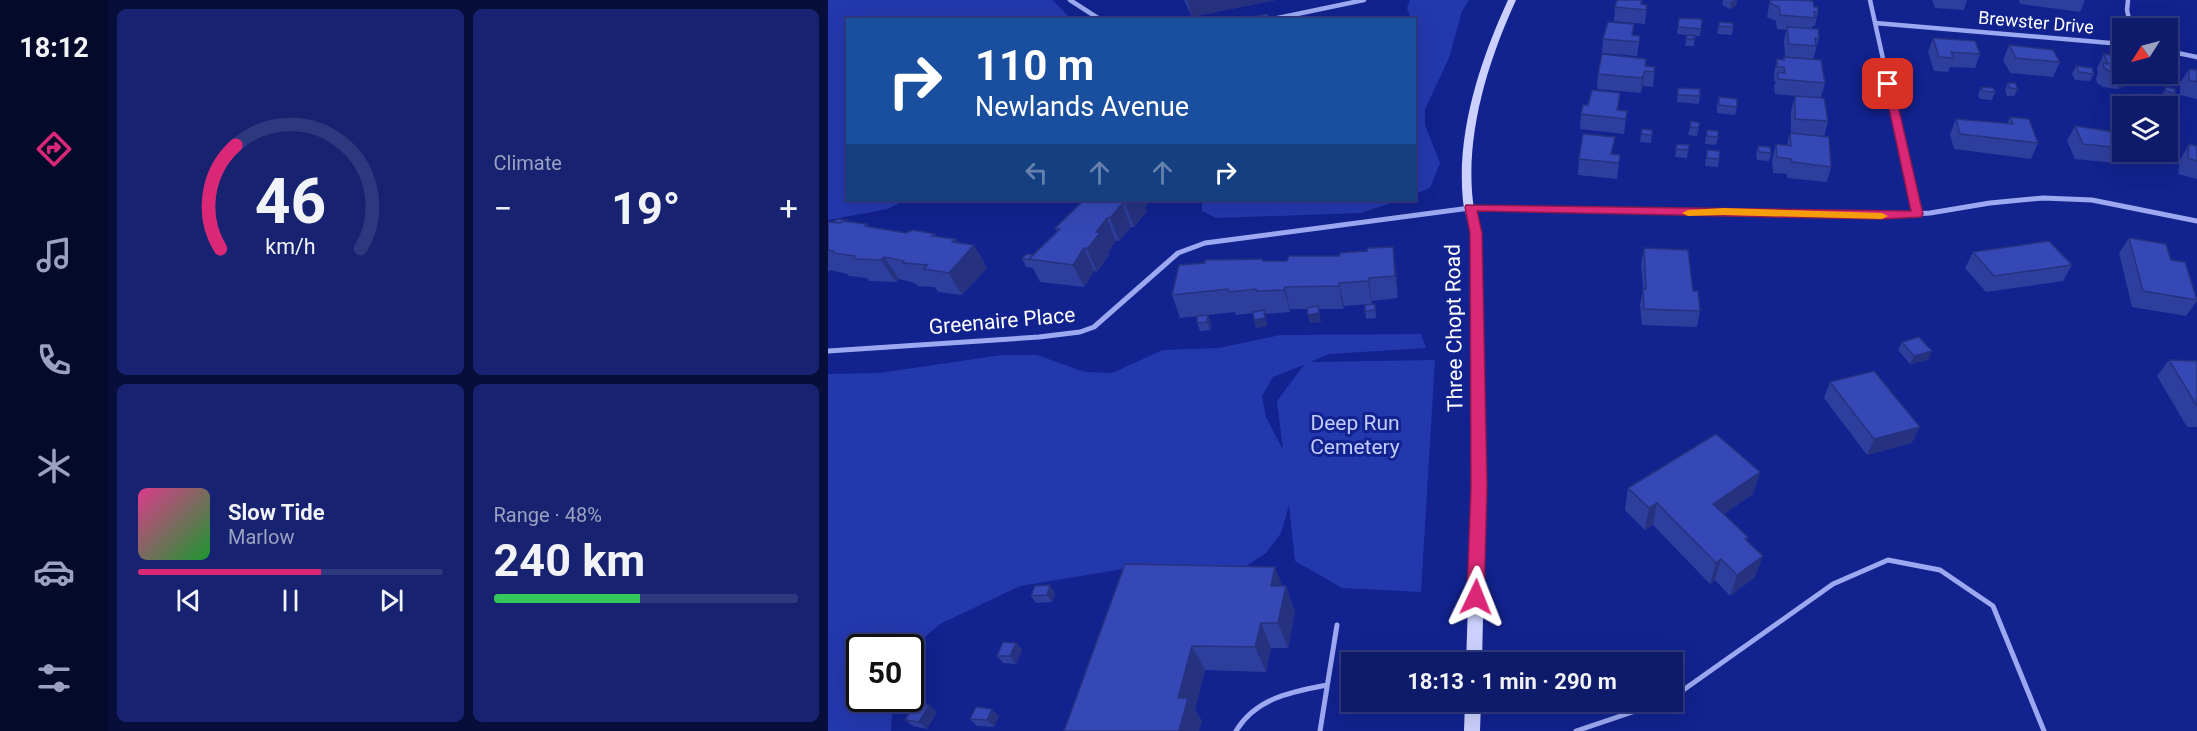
<!DOCTYPE html>
<meta charset="utf-8">
<style>
:root{--surface:#0e1a6a;--page:#172370;--text:#f1f3f6;--muted:#9ba1c1;--line:#2e387e;--accent:#db2777}
body{margin:0;font-family:Roboto,sans-serif;background:var(--page);color:var(--text);height:100vh;display:flex;flex-direction:column;font-size:22px;white-space:nowrap}
*{box-sizing:border-box;margin:0}
p{font-size:20px;color:var(--muted)}
.icon{flex:none;width:33px;height:33px;fill:none;stroke:currentColor;stroke-width:2;stroke-linecap:round;stroke-linejoin:round}
.map{position:relative;flex:1;overflow:hidden}
.details{display:flex;flex-direction:column;gap:9px;padding:9px;background:#080e3a;width:720px}
.details>*{flex:none}
.hud{position:absolute;left:18px;top:18px;width:570px;height:183px;border-radius:0px;box-shadow:0 6px 24px #0002,0 0 0 2px var(--line);background:#1a4fa0;color:#fff;overflow:hidden}
.needle{width:39px;rotate:234deg}
.tools{position:absolute;left:1284px;top:18px;display:grid;gap:12px}
.tools a{display:grid;place-items:center;width:66px;height:66px;border-radius:0px;background:var(--surface);box-shadow:0 6px 24px #0002,0 0 0 2px var(--line);font-size:30px}
.speed{position:absolute;left:18px;top:634px;display:flex;gap:12px;font-size:30px;font-weight:700;text-align:center}
.speed>*{display:grid;place-content:center;width:78px;height:78px;border-radius:50%;background:var(--surface);box-shadow:0 6px 24px #0002,0 0 0 2px var(--line);line-height:1}
.speed .limit{border:3px solid #111;border-radius:9px;background:#fff;color:#111}
.pin{position:absolute;display:grid;place-items:center;width:51px;height:51px;color:#fff;margin:-26px;border-radius:12px;box-shadow:0 3px 9px #0006}
.me{position:absolute;width:66px;margin:-33px;rotate:2deg;stroke-linejoin:round;filter:drop-shadow(0 0 4px #0008)}
.turn{display:flex;align-items:center;gap:21px;height:126px;padding:0 30px;font-size:27px}
.turn .icon{width:78px;height:78px;stroke-width:2.5}
.turn b{display:block;font-size:42px;line-height:51px}
.lanes{display:flex;align-items:center;height:57px;padding:0 30px;background:#0003;justify-content:center;gap:30px;direction:ltr}
.lanes .off{opacity:.35}
.big{font-size:45px;font-weight:700;line-height:1.1}
.details .card{flex:1;display:flex;flex-direction:column;justify-content:center;gap:9px;min-width:0;padding:0 21px;border-radius:9px;background:var(--page)}
.details .dial{align-items:center;gap:0}
.dial svg{height:156px;overflow:visible;fill:none;stroke:var(--line);stroke-width:7;stroke-linecap:round;text-anchor:middle}
.dial text{fill:var(--text);stroke:none}
.song{display:flex;align-items:center;gap:18px}
.cover{width:72px;height:72px;border-radius:9px;background:linear-gradient(135deg,hsl(330 70% 55%),hsl(130 70% 35%))}
.played{height:6px;border-radius:3px;background:linear-gradient(90deg,var(--accent) 60%,var(--line) 60%)}
.keys{display:flex;justify-content:space-around;direction:ltr}
.heat{display:flex;justify-content:space-between;align-items:center;font-size:33px;direction:ltr}
.charge{height:9px;border-radius:4px;background:linear-gradient(90deg,#34c759 48%,var(--line) 0)}
.details .tiles{flex:1;display:grid;gap:9px;grid-template-columns:repeat(2,1fr)}
.trip{position:absolute;left:513px;top:652px;width:342px;height:60px;border-radius:0px;background:var(--surface);box-shadow:0 6px 24px #0002,0 0 0 2px var(--line);font-weight:700;line-height:60px;text-align:center}
main{display:flex;flex:1;min-height:0}
.menu{display:flex;flex-direction:column;width:108px;justify-content:space-around;align-items:center;background:#060a2a;color:var(--muted)}
.menu .icon{width:42px;height:42px}
.menu .active{color:var(--accent)}
.menu b{font-size:27px;color:var(--text)}
.map>svg:first-child{display:block}
.green{fill:#2438ae;fill-rule:evenodd}
.lines{fill:none;stroke-linecap:round;stroke-linejoin:round}
.service{stroke:#9ca9f1;stroke-width:5}
.minor-far1{stroke:#9ca9f1;stroke-width:4.5}
.minor{stroke:#9ca9f1;stroke-width:5}
.secondary{fill:#cbd1fc;fill-rule:evenodd}
.wall{fill:#2e3e9d}
.shaded-wall{fill:#26327f}
.building{fill:#3648b6;stroke:#26327f;stroke-width:1.5}
.route{fill:#db2777;stroke:#8e194d;stroke-width:1.5}
.slow{fill:#f59e0b}
.labels{text-anchor:middle;dominant-baseline:central;stroke-width:6;stroke-linejoin:round;paint-order:stroke}
.far-street-label{font-size:18px;fill:#fff;stroke:#12228e}
.street-label{font-size:21px;fill:#fff;stroke:#12228e}
.park-label{font-size:21px;fill:#c3ccfc;stroke:#12228e}
</style>
<main>
<nav class="menu">
<b>18:12</b>
<svg class="icon active" aria-label="directions" viewBox="0 0 24 24"><path d="M12 3l9 9-9 9-9-9zM9 14v-3h6M13 9l2 2-2 2"/></svg>
<svg class="icon" aria-label="music" viewBox="0 0 24 24"><path d="M9 18V5l10-2v13"/><circle cx="6" cy="18" r="3"/><circle cx="16" cy="16" r="3"/></svg>
<svg class="icon" aria-label="phone" viewBox="0 0 24 24"><path d="M5 4h4l2 5-3 2q2 4 5 5l2-3 5 2v4C11 20 4 13 5 4z"/></svg>
<svg class="icon" aria-label="climate" viewBox="0 0 24 24"><path d="M12 3v18M4 7l16 10M4 17L20 7"/></svg>
<svg class="icon" aria-label="car" viewBox="0 0 24 24"><path d="M5 17H2v-5l4-1 3-4h7l3 4 3 1v5h-3M9 17h6M6 11h13"/><circle cx="7" cy="17" r="2"/><circle cx="17" cy="17" r="2"/></svg>
<svg class="icon" aria-label="filters" viewBox="0 0 24 24"><path d="M4 7h16M4 17h16"/><circle cx="9" cy="7" r="2"/><circle cx="15" cy="17" r="2"/></svg>
</nav>
<section class="details">
<div class="tiles">
<div class="card dial"><svg viewBox="0 0 100 80">
<path d="M14 69A42 42 0 1 1 86 69"/>
<path d="M14 69A42 42 0 0 1 22 16" stroke="#db2777"/>
<text x="50" y="56" font-size="32" font-weight="700">46</text>
<text x="50" y="72" font-size="11">km/h</text>
</svg></div>
<div class="card"><p>Climate</p>
<div class="heat"><a>−</a><b class="big">19°</b><a>+</a></div>
</div>
<div class="card">
<div class="song"><i class="cover"></i><div><b>Slow Tide</b><p>Marlow</p></div></div>
<div class="played"></div>
<div class="keys"><svg class="icon" aria-label="previous" viewBox="0 0 24 24"><path d="M18 5L8 12l10 7zM5 5v14"/></svg><svg class="icon" aria-label="pause" viewBox="0 0 24 24"><path d="M8 5v14M16 5v14"/></svg><svg class="icon" aria-label="next" viewBox="0 0 24 24"><path d="M6 5l10 7-10 7zM19 5v14"/></svg></div>
</div>
<div class="card"><p>Range · 48%</p><b class="big">240 km</b><div class="charge"></div></div>
</div>
</section>
<div class="map">
<svg width="1369" height="731" viewBox="0 0 1369 731">
<rect width="100%" height="100%" fill="#12228e"/>
<path class="green" d="M0,0H225L242,18L20,20V200H77L60,209L0,220Z
M582,0H641L634,11L621,58L597,109V125L612,163L602,188L587,194L586,20L583,19L579,8Z
M374,200H571L533,213L388,218L374,211Z
M593,334L598,348L501,354L482,362L607,360L593,592L514,588L467,561L461,505L453,533L438,553L409,572L295,569L192,586L112,624L83,649L32,648V699H65L63,731H0V374L51,373L174,355H209L257,372L284,373L335,350L391,348L452,335ZM476,365L449,401L455,450L438,417L434,396L445,377Z"/>
<g class="lines">
<path class="service" d="M844,698L1005,584L1060,560L1112,570L1165,606L1216,731
M408,731C428,698 463,692 499,685
M492,731L509,625
M748,731L834,702"/>
<path class="minor-far1" d="M242,0L273,20
M1042,0L1082,181
M1300,0L1299,10L1303,28
M440,20L536,0
M1047,23L1294,44
M1340,51L1369,57"/>
<path class="minor" d="M1081,179L1089,214
M0,351L211,337L252,332L266,327L350,253L377,243L642,208L1054,216L1102,213L1162,203L1215,198L1264,200L1369,221"/>
<path class="secondary" d="M680,0H688C660,61 637,134 645,202C646,212 651,222 653,233L658,487L654,663H638L644,487L643,233C641,222 636,212 635,201C628,133 652,61 680,0Z
M637,702H653L652,731H636Z"/>
</g>
<path class="wall" d="M356,0H448L364,17Z
M895,0H909L908,6L902,9L894,5Z
M942,0L986,7L990,12L987,26H985L984,28L991,38L985,60L997,83L993,97L1000,121L996,137L1003,167L999,182L959,178V174L945,173L944,160L948,144L959,146L962,133H963V111L967,96L947,94L946,87L948,81H946V74L949,59L955,60L956,57H957L956,41L958,30L949,29L948,21L939,17Z
M1104,0H1139L1136,10L1107,8Z
M1191,0H1257L1252,12L1192,4Z
M814,5H819L817,24L786,21L787,7Z
M851,18L873,29L872,36H867L866,46H857L859,35L866,36L849,34Z
M891,22L905,27L904,35L889,34Z
M812,36L809,56L774,53L775,39Z
M1105,38L1152,54L1147,68L1122,67L1120,72L1106,71L1100,52Z
M1181,45L1232,62L1225,77L1182,73L1175,60Z
M1276,54L1294,74H1325L1318,86L1297,83L1295,87L1289,89L1275,87L1269,83L1268,78L1270,72L1269,68Z
M818,59V66L827,67L825,87L815,86L813,93L769,89L770,74Z
M1248,66L1266,74L1262,81L1247,80L1244,74Z
M1361,69L1369,70V99L1352,95V83Z
M1180,83L1190,89L1186,96H1179L1177,90Z
M1153,87L1167,92L1164,100L1152,99L1150,95Z
M1338,87L1347,93L1342,101L1333,99L1334,95Z
M850,88L872,96L871,104L849,102Z
M891,97L909,107L907,115L889,113V105Z
M760,105L799,111L796,134L752,129L753,114Z
M1182,117L1210,143L1203,159L1126,149L1122,134L1128,119L1179,124Z
M872,123L869,136L860,135L862,127Z
M1247,126L1294,133V152H1306L1299,164L1247,159L1239,141Z
M814,129L824,130L823,143L812,142Z
M879,130L890,137L888,145L877,144Z
M849,144L861,145L859,158L847,157Z
M1361,144L1369,146V179L1350,174L1352,160Z
M930,146L943,153L941,161L929,160L928,154Z
M879,150L891,159L890,167L877,166Z
M785,154L792,155L789,179L750,175L751,159Z
M256,200H323L317,207L319,211L306,227H303L291,241H288L280,252L281,255L269,272L266,271L256,287L212,282L205,268L198,267L194,258L205,255L229,232L227,228Z
M18,220L19,222L39,224L41,227L78,233L107,234L108,236L130,242L146,245L159,268L134,295L110,292L107,287L89,286L87,283L71,279L68,282L41,281L39,278L21,276L19,274L2,270L0,272V222H5Z
M1301,238L1343,260L1369,299V301L1358,316L1304,307L1291,253Z
M816,248L872,311L869,327L814,325L812,305L815,289L813,264Z
M1145,252L1244,265L1235,281L1158,292L1137,268Z
M435,261L568,270L570,298L544,301V304H547L548,318L538,319L537,311L543,304L516,306L515,309H490L493,322L482,323L480,309H462V312L437,314L439,326L428,328L425,313L408,315L407,312L352,318L344,295Z
M380,315L383,323L382,330L372,331L369,323Z
M1074,342L1100,360L1082,364L1070,350Z
M1341,360L1369,361V427H1359L1329,376Z
M1002,382L1084,443L1039,455L996,398Z
M932,472L925,494L896,514L920,537L919,540L927,577L902,596L887,580L882,584L825,525L817,530L797,510L800,488Z
M447,567L454,586H458L467,612L460,648H443L438,672L377,670L367,710L374,721L371,731H236Z
M227,593L224,602L208,603L203,596Z
M188,643L194,650L188,664L175,663L169,656Z
M109,712L99,729L85,726L77,720Z
M171,716L166,727L149,726L142,719Z"/>
<path class="shaded-wall" d="M359,0H448L364,17Z
M906,0H909L908,6L902,9L903,2Z
M818,59L815,86L813,93L814,78Z
M1297,74H1302L1295,87L1289,89Z
M301,200H323L317,207L319,211L306,227L297,204Z
M294,204L303,227L291,241L282,218Z
M279,218L288,241L280,252L281,255L269,272L259,249L268,232Z
M128,239L137,255L146,245L159,268L134,295L121,273L124,242Z
M565,247L568,270L570,298L567,276Z
M256,248L266,271L256,287L245,265Z
M56,257L71,279L68,282L53,260Z
M541,278L544,301V304L540,281Z
M511,283L516,306L515,309L511,286Z
M457,287L462,309V312L456,290Z
M490,306L493,322L482,323L480,315Z
M436,310L439,326L428,328L426,320Z
M380,315L383,323L382,330L379,322Z
M1104,351L1100,360L1082,364L1086,356Z
M1092,427L1084,443L1039,455L1046,439Z
M932,472L925,494L879,526L885,504Z
M829,503L825,525L817,530L821,508Z
M935,556L927,577L902,596L909,575Z
M893,559L887,580L882,584L888,563Z
M447,567L457,593L443,586Z
M222,585L227,593L224,602L219,595Z
M458,586L467,612L460,648L450,623Z
M433,623L443,648L438,672L427,647Z
M188,643L194,650L188,664L182,656Z
M364,646L377,670L367,710L374,721L371,731H351L350,698Z
M101,705L109,712L99,729L91,722Z
M164,709L171,716L166,727L159,720Z"/>
<path class="building" d="M789,0H814L813,4L819,5L818,10L787,7Z
M942,0H966L985,1L986,7H990V12H986L987,18L952,15L951,7L942,3Z
M439,14L442,20H411Z
M851,18L874,19L873,29L850,27Z
M780,22L806,24L804,35L812,36L811,42L775,39Z
M891,22L905,23V27L891,26Z
M959,27L990,29L991,38H987L988,46L961,44Z
M859,35L867,36V39H858Z
M1105,38L1147,41L1152,54L1123,52L1126,58L1111,57Z
M1181,45L1225,50L1232,62L1188,58Z
M774,54L818,59L817,66L827,67L826,72L817,71L814,78L770,74Z
M1276,54L1294,56V73L1283,72L1276,68L1275,63L1280,64Z
M956,57L993,60L997,83L950,79V72L957,73L956,67H949V59L956,60Z
M1248,66L1264,68L1266,74L1251,72Z
M1361,69L1369,70V82L1361,80Z
M1180,83H1187L1190,89L1182,88Z
M1153,87L1165,88L1167,92L1155,91Z
M1338,87L1347,89V93L1337,91Z
M850,88L872,89V96L850,95Z
M764,90L792,93L789,110L799,111L798,119L753,114L755,105H760Z
M967,96L996,98L1000,121L967,119Z
M891,97L909,99V107L891,105Z
M1182,117L1201,119L1210,143L1132,134L1128,119L1185,124Z
M863,121L872,123L870,128L862,127Z
M1247,126L1294,133V148L1255,144Z
M814,129L824,130V135L813,134Z
M879,130L890,131V137L879,136Z
M962,133L1001,137L1003,167L964,162L963,159L949,157L948,144L963,146Z
M755,134L787,137L783,154L792,155L791,163L751,159Z
M849,144L861,145L860,150L848,149Z
M1361,144L1369,146V161L1360,158Z
M930,146L942,147L943,153L931,152Z
M879,150L892,151L891,159L879,158Z
M256,200H301L297,204H294L282,218H279L268,232L272,233L259,249L256,248L245,265L201,259L232,229L227,228Z
M9,219L18,220L12,223L5,222Z
M15,221L39,224L37,226L78,233L85,230L107,234L104,236L128,239L124,242L146,245L121,273L96,269L99,265L75,263L76,261L56,257L53,260L26,259L27,256L5,253L6,251L0,250V222L12,223Z
M1301,238L1338,244L1343,260L1357,262L1369,300L1315,291Z
M1221,241L1244,265L1166,276L1145,252Z
M565,247L567,276L541,278L540,281L511,283V286L457,287L456,290L428,291V289L401,292L400,289L344,295L351,265L377,263V260L434,259L435,261H459L461,256H512V253L539,251L540,248Z
M816,248L860,250L865,291H870L872,311L816,309L815,289H818Z
M199,254L205,255L201,260L194,258Z
M547,304V310L537,311V305Z
M490,306L491,313L480,315L479,308Z
M436,310L437,318L426,320L425,312Z
M380,315L379,322L369,323V316Z
M1091,337L1104,351L1086,356L1074,342Z
M1341,360L1369,361V406Z
M1046,371L1092,427L1046,439L1002,382Z
M888,434L932,472L885,504L920,537L917,539L935,556L909,575L893,559L888,563L829,503L821,508L800,488Z
M297,564L447,567L443,586H458L450,623H433L427,647L364,646L350,698H360L351,731H236Z
M222,585L219,595L203,596L207,586Z
M175,642L188,643L182,656H169Z
M88,703L101,705L91,722L77,720Z
M148,707L164,709L159,720L142,719Z"/>
<path class="route" d="M1060,81L1065,84L1095,214L1093,217L1054,219L649,211L654,233L659,487L656,597L654,602L648,605L642,602L639,597L643,487L642,233L637,207L638,205L1083,211L1056,84Z"/>
<path class="slow" d="M896,208L1054,213L1060,216L1054,219L896,215L860,216L854,213L860,210Z"/>
<g class="labels">
<g class="far-street-label">
<text transform="translate(1208 22) rotate(5)">Brewster Drive</text>
</g>
<g class="street-label">
<text transform="translate(174 321) rotate(-5)">Greenaire Place</text>
<text transform="translate(626 328) rotate(-91)">Three Chopt Road</text>
</g>
<g class="park-label">
<text x="527" y="423">Deep Run<tspan x="527" dy="24">Cemetery</tspan></text>
</g>
</g>
</svg>
<div class="tools">
<a><svg class="needle" viewBox="-14 -14 28 28"><path d="M0-13l5 13h-10z" fill="#e53935"/><path d="M0 13l5-13h-10z" fill="#9ba1c1"/></svg></a>
<a><svg class="icon" aria-label="layers" viewBox="0 0 24 24"><path d="M12 4l9 5-9 5-9-5zM3 14l9 5 9-5"/></svg></a>
</div>
<div class="speed"><div class="limit">50</div></div>
<div class="pin" style="left:1060px;top:84px;background:#d93025"><svg class="icon" aria-label="arrive" viewBox="0 0 24 24"><path d="M6 21V4h12l-3 4 3 4H6"/></svg></div>
<svg class="me" style="left:648px;top:597px" viewBox="-20 -20 40 40"><path d="M0-17L14 15 0 8-14 15z" fill="#db2777" stroke="#fff" stroke-width="4"/></svg>
<div class="trip">18:13 · 1 min · 290 m</div>
<div class="hud">
<div class="turn"><svg class="icon" aria-label="right" viewBox="0 0 24 24"><path d="M7 20v-9h11M14 6l5 5-5 5"/></svg><div><b>110 m</b>Newlands Avenue</div></div>
<div class="lanes"><svg class="icon off" aria-label="left" viewBox="0 0 24 24"><path d="M17 20v-9H6M10 6l-5 5 5 5"/></svg><svg class="icon off" aria-label="ahead" viewBox="0 0 24 24"><path d="M12 20V5M6 11l6-6 6 6"/></svg><svg class="icon off" aria-label="ahead" viewBox="0 0 24 24"><path d="M12 20V5M6 11l6-6 6 6"/></svg><svg class="icon" aria-label="right" viewBox="0 0 24 24"><path d="M7 20v-9h11M14 6l5 5-5 5"/></svg></div>
</div>
</div>
</main>
